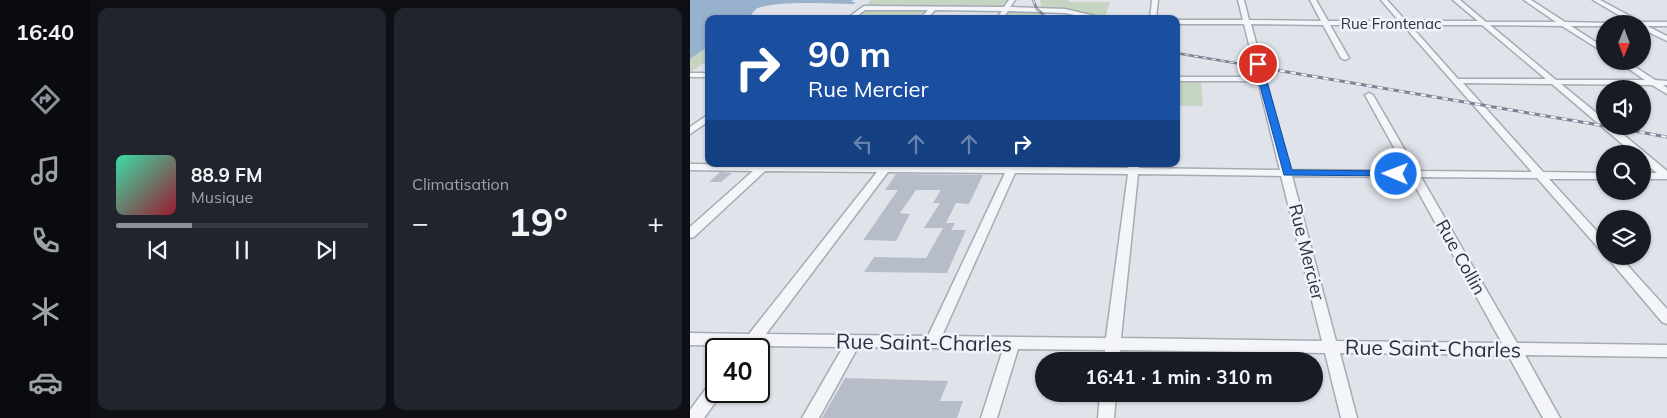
<!DOCTYPE html>
<html lang="fr">
<meta charset="utf-8">
<style>
:root{--surface:#171b24;--page:#20242c;--text:#f1f3f6;--muted:#9ea1a6;--line:#363941;--accent:#8c9099}
body{margin:0;font-family:Mulish,sans-serif;background:var(--page);color:var(--text);height:100vh;display:flex;flex-direction:column;font-size:19px;white-space:nowrap}
*{box-sizing:border-box;margin:0}
p{font-size:16px;color:var(--muted)}
.icon{flex:none;width:28px;height:28px;fill:none;stroke:currentColor;stroke-width:2;stroke-linecap:round;stroke-linejoin:round}
.map{position:relative;flex:1;overflow:hidden}
.details{display:flex;flex-direction:column;gap:8px;padding:8px;background:#0d0f14;width:600px}
.details>*{flex:none}
.guide{position:absolute;left:15px;top:15px;width:475px;height:152px;border-radius:10px;box-shadow:0 1px 4px #0004;background:#1a4fa0;color:#fff;overflow:hidden}
.needle{width:32px;rotate:181deg}
.fabs{position:absolute;left:906px;top:15px;display:grid;gap:10px}
.fabs a{display:grid;place-items:center;width:55px;height:55px;border-radius:50%;background:var(--surface);box-shadow:0 1px 4px #0004;font-size:25px}
.speed{position:absolute;left:15px;top:338px;display:flex;gap:10px;font-size:25px;font-weight:700;text-align:center}
.speed>*{display:grid;place-content:center;width:65px;height:65px;border-radius:50%;background:var(--surface);box-shadow:0 1px 4px #0004;line-height:1}
.speed .limit{border:2px solid #111;border-radius:8px;background:#fff;color:#111}
.pin{position:absolute;display:grid;place-items:center;width:42px;height:42px;color:#fff;margin:-21px;border:2px solid #fff;border-radius:50%;box-shadow:0 1px 5px #0007}
.me{position:absolute;width:55px;margin:-28px;rotate:271deg;stroke-linejoin:round;filter:drop-shadow(0 0 4px #0008)}
.turn{display:flex;align-items:center;gap:18px;height:105px;padding:0 20px;font-size:22px}
.turn .icon{width:65px;height:65px;stroke-width:2.5}
.turn b{display:block;font-size:35px;line-height:42px}
.lanes{display:flex;align-items:center;height:48px;padding:0 20px;background:#0003;justify-content:center;gap:25px;direction:ltr}
.lanes .off{opacity:.35}
.big{font-size:38px;font-weight:700;line-height:1.1}
.details .tile{flex:1;display:flex;flex-direction:column;justify-content:center;gap:8px;min-width:0;padding:0 18px;border-radius:10px;background:var(--page)}
.song{display:flex;align-items:center;gap:15px}
.cover{width:60px;height:60px;border-radius:8px;background:linear-gradient(135deg,hsl(160 70% 55%),hsl(350 70% 35%))}
.played{height:5px;border-radius:2px;background:linear-gradient(90deg,var(--accent) 30%,var(--line) 30%)}
.keys{display:flex;justify-content:space-around;direction:ltr}
.heat{display:flex;justify-content:space-between;align-items:center;font-size:28px;direction:ltr}
.details .tiles{flex:1;display:grid;gap:8px;grid-template-columns:repeat(2,1fr)}
.trip{position:absolute;left:345px;top:352px;width:288px;height:50px;border-radius:25px;background:var(--surface);box-shadow:0 1px 4px #0004;font-weight:700;line-height:50px;text-align:center}
main{display:flex;flex:1;min-height:0}
.tabs{display:flex;flex-direction:column;width:90px;justify-content:space-around;align-items:center;background:#090b0e;color:var(--muted)}
.tabs .icon{width:35px;height:35px}
.tabs .on{color:var(--accent)}
.tabs b{font-size:22px;color:var(--text)}
.map>svg:first-child{display:block}
.green{fill:#c6d5c1}
.water{fill:#98b1cd}
.building{fill:#b7bdc8}
.lines{fill:none;stroke-linecap:round;stroke-linejoin:round}
.minor-casing{stroke:#a5abb5;stroke-width:3}
.minor{fill:#f3f5f8;fill-rule:evenodd}
.rail-far1-casing{stroke:#788395;stroke-width:2.5}
.rail-casing{stroke:#788395;stroke-width:3}
.rail-far1{stroke:#f0f3f7;stroke-width:1;stroke-dasharray:4.5;stroke-linecap:butt}
.rail{stroke:#f0f3f7;stroke-width:2;stroke-dasharray:5.5;stroke-linecap:butt}
.route{fill:#1a73e8;stroke:#114b97}
.labels{text-anchor:middle;dominant-baseline:central;stroke-width:5;stroke-linejoin:round;paint-order:stroke}
.far-street-label{font-size:15px;fill:#273143;stroke:#f0f3f7}
.street-label{font-size:18px;fill:#273143;stroke:#f0f3f7}
.near-street-label{font-size:21px;fill:#273143;stroke:#f0f3f7}
</style>
<main>
<nav class="tabs">
<b>16:40</b>
<svg class="icon on" aria-label="directions" viewBox="0 0 24 24"><path d="M12 3l9 9-9 9-9-9zM9 14v-3h6M13 9l2 2-2 2"/></svg>
<svg class="icon" aria-label="music" viewBox="0 0 24 24"><path d="M9 18V5l10-2v13"/><circle cx="6" cy="18" r="3"/><circle cx="16" cy="16" r="3"/></svg>
<svg class="icon" aria-label="phone" viewBox="0 0 24 24"><path d="M5 4h4l2 5-3 2q2 4 5 5l2-3 5 2v4C11 20 4 13 5 4z"/></svg>
<svg class="icon" aria-label="climate" viewBox="0 0 24 24"><path d="M12 3v18M4 7l16 10M4 17L20 7"/></svg>
<svg class="icon" aria-label="car" viewBox="0 0 24 24"><path d="M5 17H2v-5l4-1 3-4h7l3 4 3 1v5h-3M9 17h6M6 11h13"/><circle cx="7" cy="17" r="2"/><circle cx="17" cy="17" r="2"/></svg>
</nav>
<section class="details">
<div class="tiles">
<div class="tile">
<div class="song"><i class="cover"></i><div><b>88.9 FM</b><p>Musique</p></div></div>
<div class="played"></div>
<div class="keys"><svg class="icon" aria-label="previous" viewBox="0 0 24 24"><path d="M18 5L8 12l10 7zM5 5v14"/></svg><svg class="icon" aria-label="pause" viewBox="0 0 24 24"><path d="M8 5v14M16 5v14"/></svg><svg class="icon" aria-label="next" viewBox="0 0 24 24"><path d="M6 5l10 7-10 7zM19 5v14"/></svg></div>
</div>
<div class="tile"><p>Climatisation</p>
<div class="heat"><a>−</a><b class="big">19°</b><a>+</a></div>
</div>
</div>
</section>
<div class="map">
<svg width="977" height="418" viewBox="0 0 977 418">
<rect width="100%" height="100%" fill="#e0e4ea"/>
<path class="green" d="M181,0H321L314,7H180L178,3Z
M350,0H379L378,2H420L415,17L377,9L351,7Z
M174,8H244L233,19H159Z
M319,10H346L355,19H312Z
M19,46V60L0,72V59Z
M486,79H511L513,106H486Z"/>
<path class="water" d="M0,0H163L161,2H166L163,4C137,4 92,0 68,8C63,10 62,16 57,19H19V46L0,59Z"/>
<path class="building" d="M30,172L42,173L31,182H19Z
M206,174L293,175L279,204L266,203L256,223H265L261,230H276L257,273L174,272L184,257L236,258L253,228H234L250,203H243L251,190H226L210,213L220,214L206,241L173,240L208,190H195Z
M155,378L258,381L250,401H273L267,418H132Z"/>
<g class="lines">
<defs>
<path id="minor" d="M319,0H325L320,7L375,9L418,19H404L375,13L318,11L312,19H306L312,11L245,10L237,19H230L238,10H175L163,19H156L174,6L314,7Z
M462,0H468L466,19H460Z
M548,0H554L559,20L631,21L620,0H626L638,21H709L691,0H697L716,21H788L763,0H770L796,22H866L834,0H841L875,22L917,23L915,26H881L915,48V53L872,26L800,25L866,80H955L927,61H936L965,80L977,81V85H973L977,88V94L962,85L871,84L915,120V126H923L977,171V179H952V173H967L952,161V154H944L862,84L773,83L853,172L915,173V179H859L915,240V252L911,251L847,178L731,177L827,343L977,345V357L835,355L870,418H853L818,355L650,353L667,418H651L635,353L430,350L428,361H414L415,350L328,349L307,418H291L313,349L168,347L129,418H112L153,347L67,346L65,349H49L50,346L0,345V333L59,334L187,172L75,171L4,237L0,238V227L63,171L0,170V164L192,166L193,164H200L202,166L318,167L319,164H329L328,167L438,168L439,164H449V168L590,170L568,81H486V77H567L554,24H486V20H553ZM561,24L633,25L651,58L655,60L659,58L640,25H713L842,172L727,171L683,95L679,93L675,95L717,171L600,170ZM720,25H792L856,79H768ZM198,172L315,173L238,336L76,334ZM325,173L438,174L416,338L252,336ZM448,174L591,176L632,341L431,338ZM602,176L720,177L812,343L646,341Z
M903,0H910L951,22H977V26H957L977,36V41L952,29V24H944Z
M0,73H19V77H0Z
M19,114V121L0,134V127Z
M916,256H929L977,309V324L972,322Z
M26,381V391H32V393L14,418H0V410L20,383Z
M410,394H426L424,418H408Z"/>
</defs>
<use href="#minor" class="minor-casing"/>
<use href="#minor" class="minor"/>
<defs>
<path id="rail-far1" d="M343,0L347,9L358,19
M486,53L575,68"/>
<path id="rail" d="M568,67L915,126
M917,126L977,137"/>
</defs>
<use href="#rail-far1" class="rail-far1-casing"/>
<use href="#rail" class="rail-casing"/>
<use href="#rail-far1" class="rail-far1"/>
<use href="#rail" class="rail"/>
</g>
<path class="route" d="M568,61L572,64L602,170L706,171L711,174L710,176L594,175L564,64Z"/>
<g class="labels">
<g class="far-street-label">
<text x="701" y="23">Rue Frontenac</text>
</g>
<g class="street-label">
<text transform="translate(617 252) rotate(76)">Rue Mercier</text>
<text transform="translate(771 257) rotate(61)">Rue Collin</text>
</g>
<g class="near-street-label">
<text transform="translate(234 342) rotate(1)">Rue Saint-Charles</text>
<text transform="translate(743 348) rotate(1)">Rue Saint-Charles</text>
</g>
</g>
</svg>
<div class="fabs">
<a><svg class="needle" viewBox="-14 -14 28 28"><path d="M0-13l5 13h-10z" fill="#e53935"/><path d="M0 13l5-13h-10z" fill="#9ea1a6"/></svg></a>
<a><svg class="icon" aria-label="sound" viewBox="0 0 24 24"><path d="M4 9h4l5-4v14l-5-4H4zM17 9q2 3 0 6"/></svg></a>
<a><svg class="icon" aria-label="search" viewBox="0 0 24 24"><circle cx="10" cy="10" r="6"/><path d="M15 15l6 6"/></svg></a>
<a><svg class="icon" aria-label="layers" viewBox="0 0 24 24"><path d="M12 4l9 5-9 5-9-5zM3 14l9 5 9-5"/></svg></a>
</div>
<div class="speed"><div class="limit">40</div></div>
<div class="pin" style="left:568px;top:64px;background:#d93025"><svg class="icon" aria-label="arrive" viewBox="0 0 24 24"><path d="M6 21V4h12l-3 4 3 4H6"/></svg></div>
<svg class="me" style="left:706px;top:174px" viewBox="-20 -20 40 40"><circle r="17" fill="#1a73e8" stroke="#fff" stroke-width="3"/><path d="M0-11L8 9 0 5-8 9z" fill="#fff"/></svg>
<div class="trip">16:41 · 1 min · 310 m</div>
<div class="guide">
<div class="turn"><svg class="icon" aria-label="right" viewBox="0 0 24 24"><path d="M7 20v-9h11M14 6l5 5-5 5"/></svg><div><b>90 m</b>Rue Mercier</div></div>
<div class="lanes"><svg class="icon off" aria-label="left" viewBox="0 0 24 24"><path d="M17 20v-9H6M10 6l-5 5 5 5"/></svg><svg class="icon off" aria-label="ahead" viewBox="0 0 24 24"><path d="M12 20V5M6 11l6-6 6 6"/></svg><svg class="icon off" aria-label="ahead" viewBox="0 0 24 24"><path d="M12 20V5M6 11l6-6 6 6"/></svg><svg class="icon" aria-label="right" viewBox="0 0 24 24"><path d="M7 20v-9h11M14 6l5 5-5 5"/></svg></div>
</div>
</div>
</main>
